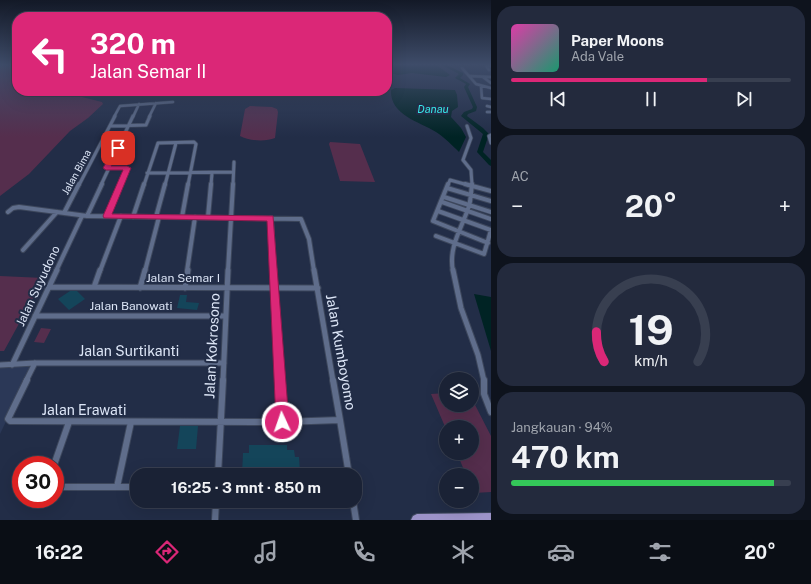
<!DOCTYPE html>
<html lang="id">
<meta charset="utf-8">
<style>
:root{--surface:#1a2235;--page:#232a3d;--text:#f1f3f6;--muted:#9fa4ad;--line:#383f50;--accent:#db2777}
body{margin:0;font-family:"Public Sans",sans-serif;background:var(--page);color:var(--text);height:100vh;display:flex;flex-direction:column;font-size:15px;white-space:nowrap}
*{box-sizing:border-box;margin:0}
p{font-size:13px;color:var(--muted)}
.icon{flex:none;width:22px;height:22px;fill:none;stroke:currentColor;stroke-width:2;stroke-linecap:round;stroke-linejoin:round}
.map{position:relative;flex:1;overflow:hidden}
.panel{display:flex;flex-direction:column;gap:6px;padding:6px;background:#0e131d;width:320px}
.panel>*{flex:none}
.banner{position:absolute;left:12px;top:12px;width:380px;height:84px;border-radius:16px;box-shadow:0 4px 16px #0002,0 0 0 1px var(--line);background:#db2777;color:#fff;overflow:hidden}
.buttons{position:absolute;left:439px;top:372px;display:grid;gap:8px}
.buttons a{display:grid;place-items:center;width:40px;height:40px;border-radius:50%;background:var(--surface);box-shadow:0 4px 16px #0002,0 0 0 1px var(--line);font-size:20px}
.speed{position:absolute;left:12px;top:456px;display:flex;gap:8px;font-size:20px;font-weight:700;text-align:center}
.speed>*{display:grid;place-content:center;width:52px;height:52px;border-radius:50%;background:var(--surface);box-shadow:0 4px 16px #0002,0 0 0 1px var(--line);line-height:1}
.speed .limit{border:6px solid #d22;background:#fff;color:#111}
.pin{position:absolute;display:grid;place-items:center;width:34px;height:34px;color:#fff;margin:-17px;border-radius:8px;box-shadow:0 2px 6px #0006}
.me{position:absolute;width:44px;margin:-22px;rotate:357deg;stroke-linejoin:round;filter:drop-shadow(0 0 3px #0008)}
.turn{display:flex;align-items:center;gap:14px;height:84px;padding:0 12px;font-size:18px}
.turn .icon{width:52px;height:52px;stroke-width:2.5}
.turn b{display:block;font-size:28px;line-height:34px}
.big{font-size:30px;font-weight:700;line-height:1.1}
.panel .card{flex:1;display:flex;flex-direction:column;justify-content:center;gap:6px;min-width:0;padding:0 14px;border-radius:16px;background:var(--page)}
.panel .dial{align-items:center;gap:0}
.dial svg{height:104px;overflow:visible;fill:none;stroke:var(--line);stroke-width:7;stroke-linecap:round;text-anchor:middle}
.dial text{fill:var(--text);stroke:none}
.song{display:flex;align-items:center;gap:12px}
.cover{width:48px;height:48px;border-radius:6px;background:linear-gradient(135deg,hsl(320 70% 55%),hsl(160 70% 35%))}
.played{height:4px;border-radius:2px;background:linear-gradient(90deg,var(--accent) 70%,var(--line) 70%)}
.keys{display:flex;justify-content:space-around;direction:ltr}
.heat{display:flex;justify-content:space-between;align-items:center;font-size:22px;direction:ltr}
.charge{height:6px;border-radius:3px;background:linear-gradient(90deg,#34c759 94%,var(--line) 0)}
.trip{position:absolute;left:130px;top:468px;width:232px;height:40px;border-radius:16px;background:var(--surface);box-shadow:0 4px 16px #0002,0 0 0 1px var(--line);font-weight:700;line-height:40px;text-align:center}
.tab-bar{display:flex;height:64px;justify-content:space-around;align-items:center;background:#0a0e15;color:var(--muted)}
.tab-bar .icon{width:28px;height:28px}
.tab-bar .on{color:var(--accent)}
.tab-bar b{font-size:18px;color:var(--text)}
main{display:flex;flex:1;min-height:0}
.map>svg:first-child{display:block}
.built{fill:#2b3857}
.green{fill:#552e4d}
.water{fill:#002324}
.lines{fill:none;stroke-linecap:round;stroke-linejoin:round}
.river{fill:#002324;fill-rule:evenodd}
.building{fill:#14455a}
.minor-far4-casing{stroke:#3d475c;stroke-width:3.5}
.minor-far3-casing{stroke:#3d475c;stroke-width:4.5}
.minor-far2-casing{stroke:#3d475c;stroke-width:6}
.minor-far1-casing{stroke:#3d475c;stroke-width:7}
.minor-casing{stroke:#3d475c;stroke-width:8}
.primary-casing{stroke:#3d475c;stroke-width:2}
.minor-far4{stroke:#5f6d8b;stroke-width:2.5}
.minor-far3{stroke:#5f6d8b;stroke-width:3}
.minor-far2{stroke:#5f6d8b;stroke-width:4}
.minor-far1{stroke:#5f6d8b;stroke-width:5}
.minor{stroke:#5f6d8b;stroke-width:6}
.primary{fill:#9c93c9;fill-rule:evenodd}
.route{fill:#db2777;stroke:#8e194d}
.labels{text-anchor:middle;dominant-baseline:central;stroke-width:4;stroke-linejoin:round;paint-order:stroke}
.far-street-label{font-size:10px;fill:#dce5f6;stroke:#222d47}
.far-water-label{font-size:11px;font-style:italic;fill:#37e7e9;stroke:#222d47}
.street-label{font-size:12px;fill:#dce5f6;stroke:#222d47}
.near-street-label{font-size:14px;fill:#dce5f6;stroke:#222d47}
</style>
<main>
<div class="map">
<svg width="491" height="520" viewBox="0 0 491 520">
<rect width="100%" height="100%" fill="#222d47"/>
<path class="built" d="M33,365L0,434V368Z"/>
<path class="green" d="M0,64H17V91H58L102,102L103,104L88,118L70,131L29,174L0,196Z
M250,106L272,107L277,109L278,112L275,138C266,142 248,141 240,136L245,109Z
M330,142L360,144L375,182L340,181L329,144Z
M0,276L44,278L4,351H0Z
M41,328L51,329L44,343L34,342Z
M446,393V405H472V399L491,436V492L474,493L472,488V475H466L457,453H472V427H446V429L431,394Z"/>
<path class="water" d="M387,64H435L450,75L446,77L412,73L398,75L387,72Z
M395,88L455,90L457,95L458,107L452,111L451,117L461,128L466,137L459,152C452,145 444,137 436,132C418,121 390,115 391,90Z
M474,294L491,297V351Z"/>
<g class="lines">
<path class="river" d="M440,64H445L463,73V75L460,78L470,84L468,87L477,107L476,111L468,114L467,116L483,128L489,134L483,152L491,160V166L489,165L477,152L483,134L461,116L464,112L472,109L473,107L464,87L466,84L455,78L459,74Z"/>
</g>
<path class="building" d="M70,291H77L85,299L69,310L58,299Z
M180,295H187L186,302L199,303L197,310L177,308Z
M180,426H198L196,449H177Z
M249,445H287V450H294L295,457H299L300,472H294L295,475H242L243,453H249Z"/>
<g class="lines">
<defs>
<path id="minor-far4" d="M462,68L476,84L491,88
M489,70L486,66H491
M470,76L491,77
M483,77L491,83
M481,86L482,98L491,99
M487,106L491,107
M487,112H491
M114,117L120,106L173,102
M133,117L139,104
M149,117L156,103"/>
<path id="minor-far3" d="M111,126L146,125L150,116
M467,126L471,138L463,160L471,170L472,185
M491,135L489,136L491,143
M109,168H127L120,185
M147,173L233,172
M79,185L115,116
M101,185L109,168H106V166L118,148L133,116
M144,185L158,143L194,142L196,144L188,185
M165,185L176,143
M211,185L212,173
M233,185L234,162
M448,185L450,180L468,185"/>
<path id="minor-far2" d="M448,184L433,221L488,243
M465,184L491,191
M447,188L491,201
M444,197L491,212
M442,202L491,219
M438,211L491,230
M8,212L13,208L19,207L87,216L301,219L309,239L314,271
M64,213L79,184
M87,216L102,184
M107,216L120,184
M133,217L144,184
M156,217L165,184
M182,217L188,184
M208,217L211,184
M271,218L274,271
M436,236L484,254L491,230
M23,250L57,212
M56,271L82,216
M100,271L121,216
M145,271L159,217
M187,271L195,217
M228,271L233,184
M453,271C448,247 462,228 469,206C471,199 471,191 472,184"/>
<path id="minor-far1" d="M274,270L280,381
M314,270L333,381
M453,270L461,308L478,355L484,381
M49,287L318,288
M94,287L100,270
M140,288L145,270
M185,288L188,270
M35,316H226
M0,365L35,363H224
M12,365L57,270
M26,381L35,363
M223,381L228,270"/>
<path id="minor" d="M27,380L8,419L10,421L282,422L340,420L333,380
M280,380L282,422
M484,380V394L491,412
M340,420L349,475
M54,465L69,422
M218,475L223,380
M55,487H137
M117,487L131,422
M353,501L356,520
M215,520L216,501"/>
<path id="primary" d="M491,513V520H411L413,516L417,514Z"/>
</defs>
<use href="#minor-far4" class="minor-far4-casing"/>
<use href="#minor-far3" class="minor-far3-casing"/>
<use href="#minor-far2" class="minor-far2-casing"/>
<use href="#minor-far1" class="minor-far1-casing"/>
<use href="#minor" class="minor-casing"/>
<use href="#primary" class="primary-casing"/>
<use href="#minor-far4" class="minor-far4"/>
<use href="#minor-far3" class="minor-far3"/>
<use href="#minor-far2" class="minor-far2"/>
<use href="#minor-far1" class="minor-far1"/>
<use href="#minor" class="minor"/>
<use href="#primary" class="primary"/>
</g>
<linearGradient id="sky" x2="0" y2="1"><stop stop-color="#131927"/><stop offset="0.47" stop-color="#3e4c69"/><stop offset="1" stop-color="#3e4c69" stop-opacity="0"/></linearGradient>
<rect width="491" height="137" fill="url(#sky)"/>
<path class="route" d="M116,146L121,148L111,166H127L131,168L112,214L273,216L289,422L287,426L282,428L278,426L276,422L267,221L104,218L103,216L123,170H106L103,168Z"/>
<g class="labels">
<g class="far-street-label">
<text transform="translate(76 172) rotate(-61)">Jalan Bima</text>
</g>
<g class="far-water-label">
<text x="433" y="109">Danau</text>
</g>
<g class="street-label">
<text x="183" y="278">Jalan Semar I</text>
<text transform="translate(38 286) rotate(-65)">Jalan Suyudono</text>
<text x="131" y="306">Jalan Banowati</text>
</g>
<g class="near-street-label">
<text transform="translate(212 346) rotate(-87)">Jalan Kokrosono</text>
<text x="129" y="351">Jalan Surtikanti</text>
<text transform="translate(341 352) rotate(80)">Jalan Kumboyomo</text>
<text x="84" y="410">Jalan Erawati</text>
</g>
</g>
</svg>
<div class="buttons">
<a><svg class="icon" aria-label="layers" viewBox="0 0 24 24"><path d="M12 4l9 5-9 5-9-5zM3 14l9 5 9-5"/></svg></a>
<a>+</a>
<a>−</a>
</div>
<div class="speed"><div class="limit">30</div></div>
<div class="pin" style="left:118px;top:148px;background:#d93025"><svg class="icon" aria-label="arrive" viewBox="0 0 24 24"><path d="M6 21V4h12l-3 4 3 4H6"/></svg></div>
<svg class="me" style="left:282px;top:422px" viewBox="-20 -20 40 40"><circle r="17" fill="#db2777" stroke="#fff" stroke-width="3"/><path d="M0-11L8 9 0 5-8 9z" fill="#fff"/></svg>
<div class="trip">16:25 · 3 mnt · 850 m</div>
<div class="banner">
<div class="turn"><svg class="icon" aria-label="left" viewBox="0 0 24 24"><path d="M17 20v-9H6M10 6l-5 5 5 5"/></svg><div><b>320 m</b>Jalan Semar II</div></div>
</div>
</div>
<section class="panel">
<div class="card">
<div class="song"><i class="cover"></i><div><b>Paper Moons</b><p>Ada Vale</p></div></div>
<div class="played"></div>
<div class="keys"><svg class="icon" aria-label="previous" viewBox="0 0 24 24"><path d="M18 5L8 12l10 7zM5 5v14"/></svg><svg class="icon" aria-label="pause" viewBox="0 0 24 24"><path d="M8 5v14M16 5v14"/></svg><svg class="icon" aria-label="next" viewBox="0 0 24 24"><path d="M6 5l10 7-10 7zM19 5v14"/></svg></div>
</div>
<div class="card"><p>AC</p>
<div class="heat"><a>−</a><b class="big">20°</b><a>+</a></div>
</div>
<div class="card dial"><svg viewBox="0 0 100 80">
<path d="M14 69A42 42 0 1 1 86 69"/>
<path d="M14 69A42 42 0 0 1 8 46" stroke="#db2777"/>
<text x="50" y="56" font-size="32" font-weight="700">19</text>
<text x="50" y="72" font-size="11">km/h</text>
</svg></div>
<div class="card"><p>Jangkauan · 94%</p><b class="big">470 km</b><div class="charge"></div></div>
</section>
</main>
<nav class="tab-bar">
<b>16:22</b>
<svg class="icon on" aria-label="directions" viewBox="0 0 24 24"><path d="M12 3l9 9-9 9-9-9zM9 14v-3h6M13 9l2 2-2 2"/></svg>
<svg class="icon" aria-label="music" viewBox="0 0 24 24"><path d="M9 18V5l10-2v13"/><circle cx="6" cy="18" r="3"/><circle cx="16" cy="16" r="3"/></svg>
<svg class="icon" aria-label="phone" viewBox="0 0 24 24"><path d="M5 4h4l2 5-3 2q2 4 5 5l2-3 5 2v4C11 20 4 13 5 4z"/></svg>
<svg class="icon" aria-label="climate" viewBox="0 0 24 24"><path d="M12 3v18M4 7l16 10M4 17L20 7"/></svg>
<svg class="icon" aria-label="car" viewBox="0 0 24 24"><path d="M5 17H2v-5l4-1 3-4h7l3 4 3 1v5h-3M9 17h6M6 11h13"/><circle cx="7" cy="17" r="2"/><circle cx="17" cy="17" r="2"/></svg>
<svg class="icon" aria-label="filters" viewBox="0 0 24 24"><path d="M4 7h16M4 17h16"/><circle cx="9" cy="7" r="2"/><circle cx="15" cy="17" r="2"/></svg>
<b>20°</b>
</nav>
